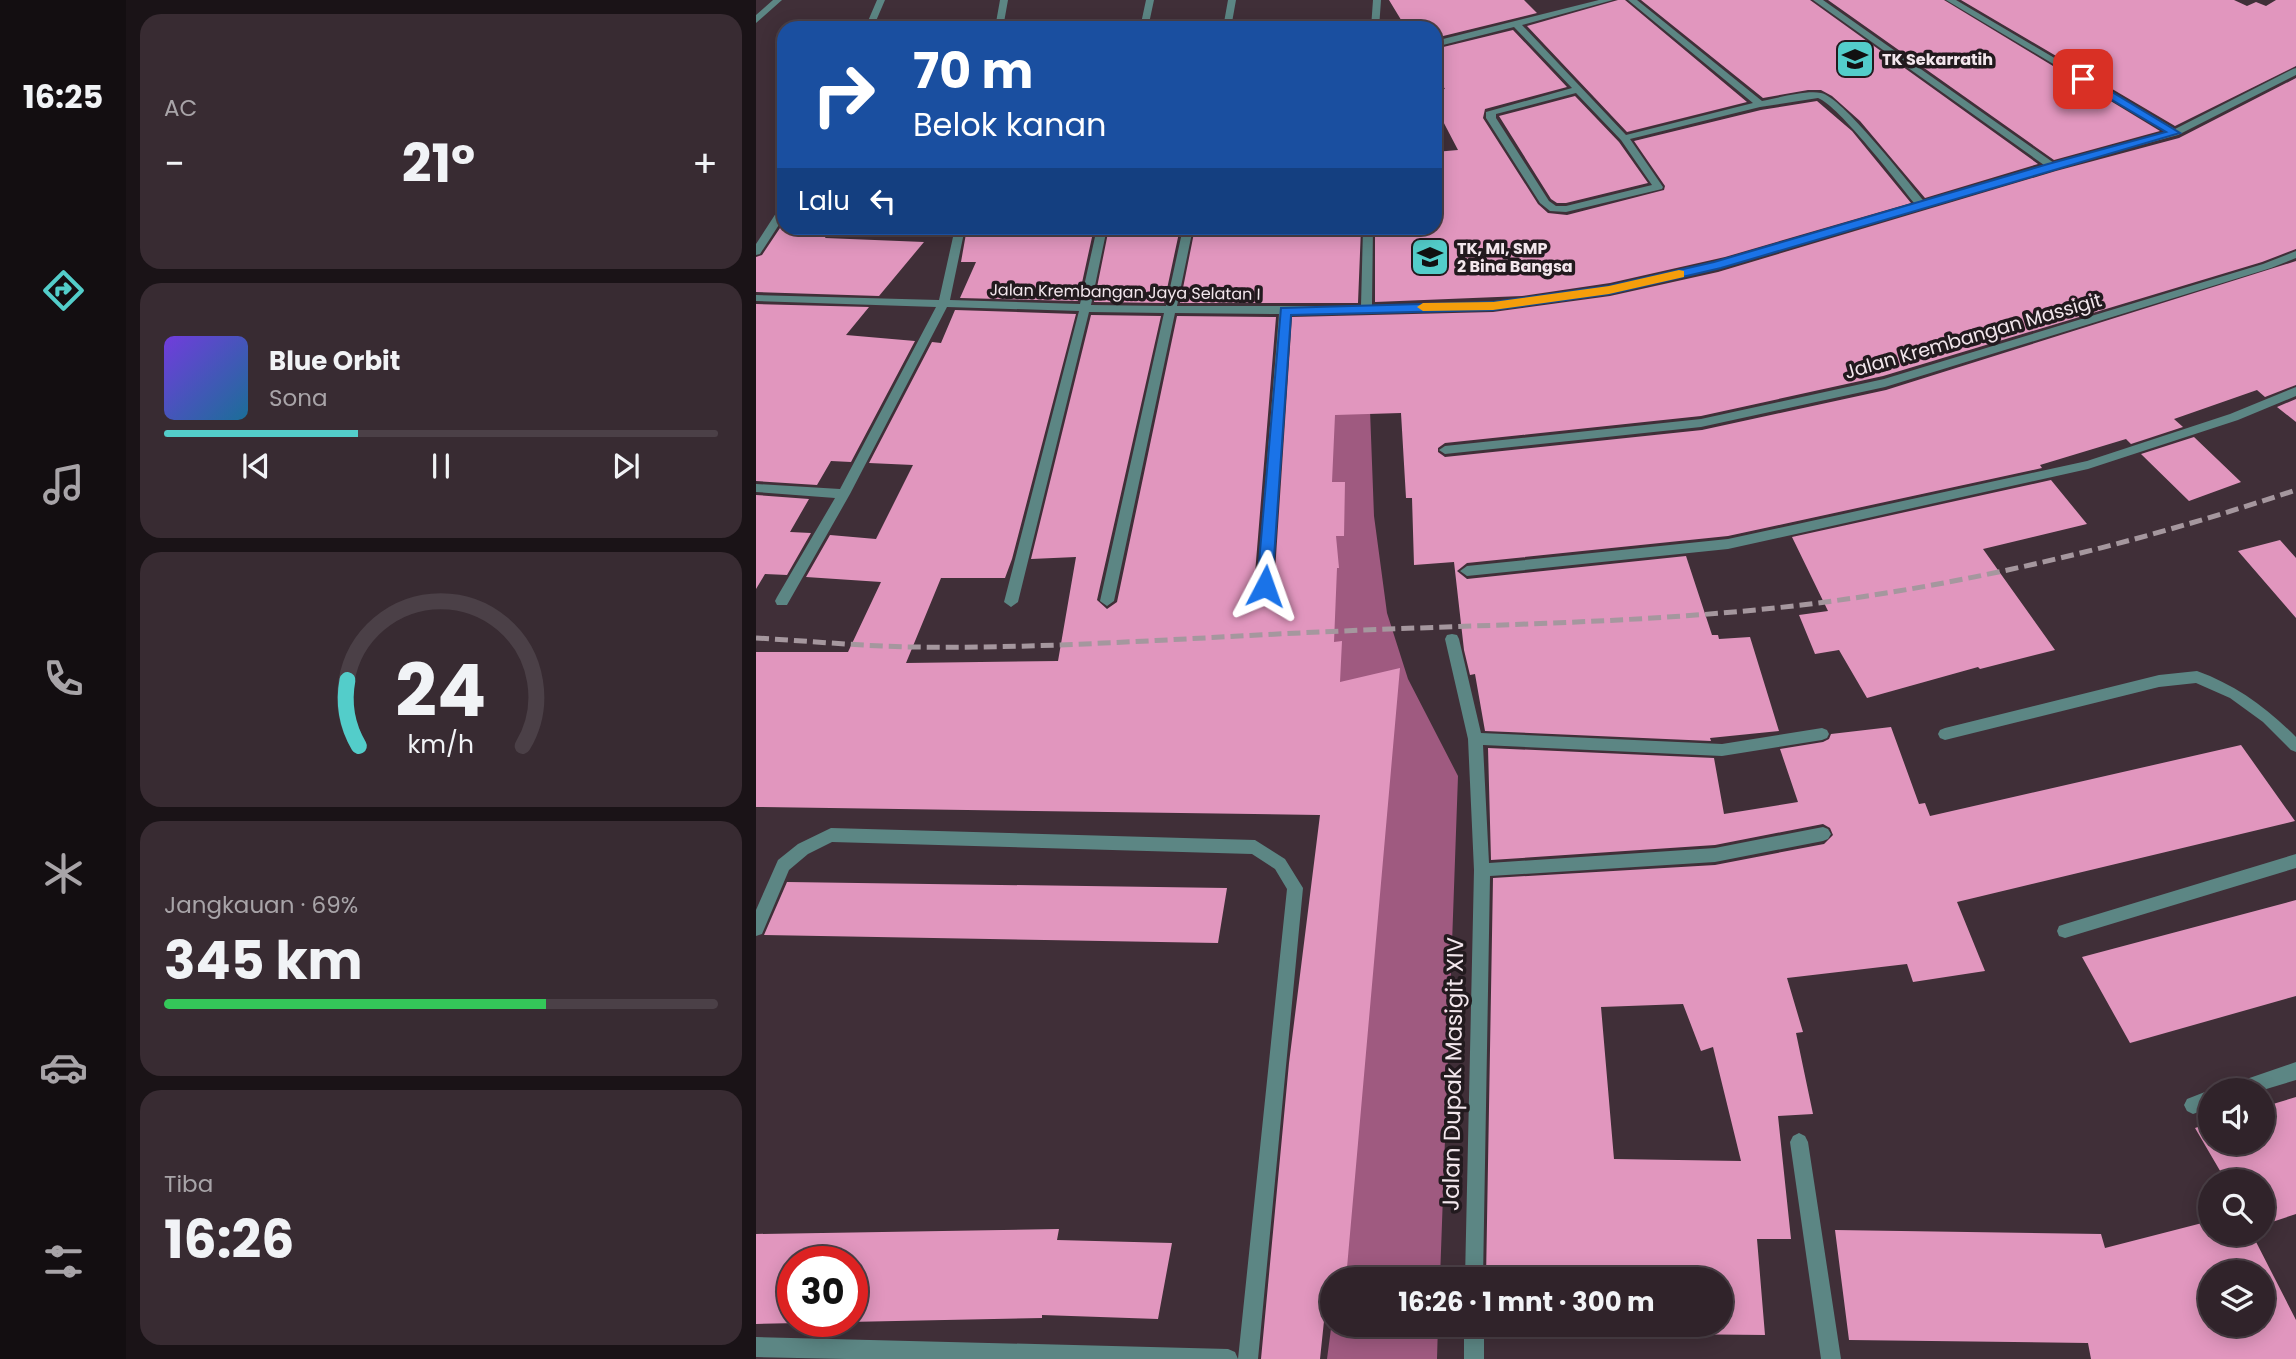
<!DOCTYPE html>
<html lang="id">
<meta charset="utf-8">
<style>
:root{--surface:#30232a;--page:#382b32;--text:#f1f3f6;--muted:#a8a4a8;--line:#4b4047;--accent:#53cdca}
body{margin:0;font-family:Poppins,sans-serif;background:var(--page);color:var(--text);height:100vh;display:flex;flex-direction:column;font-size:26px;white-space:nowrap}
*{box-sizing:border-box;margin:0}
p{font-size:23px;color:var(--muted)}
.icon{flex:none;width:38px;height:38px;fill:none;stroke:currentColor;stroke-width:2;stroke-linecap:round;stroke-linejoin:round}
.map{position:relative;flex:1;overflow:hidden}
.sheet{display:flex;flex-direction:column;gap:14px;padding:14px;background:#1a1317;width:630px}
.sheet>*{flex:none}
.hud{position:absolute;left:21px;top:21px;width:665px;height:214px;border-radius:21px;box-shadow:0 4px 18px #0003,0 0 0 2px var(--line);background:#1a4fa0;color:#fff;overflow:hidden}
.controls{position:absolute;left:1442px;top:1078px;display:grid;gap:14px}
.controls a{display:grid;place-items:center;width:77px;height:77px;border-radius:50%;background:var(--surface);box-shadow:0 4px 18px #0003,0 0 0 2px var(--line);font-size:35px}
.speed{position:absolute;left:21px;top:1246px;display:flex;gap:14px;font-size:35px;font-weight:700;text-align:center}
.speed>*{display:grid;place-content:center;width:91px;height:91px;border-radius:50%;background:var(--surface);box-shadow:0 4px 18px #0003,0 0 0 2px var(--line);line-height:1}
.speed .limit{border:10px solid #d22;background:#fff;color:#111}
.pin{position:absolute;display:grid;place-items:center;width:60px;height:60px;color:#fff;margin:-30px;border-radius:14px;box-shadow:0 4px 10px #0006}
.me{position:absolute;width:77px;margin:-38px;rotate:4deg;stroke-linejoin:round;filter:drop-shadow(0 0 5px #0008)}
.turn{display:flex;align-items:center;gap:24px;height:147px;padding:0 21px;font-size:32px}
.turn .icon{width:91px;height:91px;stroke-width:2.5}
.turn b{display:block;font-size:49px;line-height:60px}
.then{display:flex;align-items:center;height:66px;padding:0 21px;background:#0003;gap:14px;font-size:26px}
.big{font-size:52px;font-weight:700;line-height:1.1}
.sheet .tile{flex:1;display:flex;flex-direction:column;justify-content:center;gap:10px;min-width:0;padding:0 24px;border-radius:21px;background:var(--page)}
.sheet .dial{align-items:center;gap:0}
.dial svg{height:182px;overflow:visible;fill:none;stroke:var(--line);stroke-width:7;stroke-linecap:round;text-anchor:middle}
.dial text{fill:var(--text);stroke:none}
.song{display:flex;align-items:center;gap:21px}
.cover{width:84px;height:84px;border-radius:10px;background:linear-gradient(135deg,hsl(260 70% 55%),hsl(200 70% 35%))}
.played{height:7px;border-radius:4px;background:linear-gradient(90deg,var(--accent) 35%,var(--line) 35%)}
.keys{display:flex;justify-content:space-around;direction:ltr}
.heat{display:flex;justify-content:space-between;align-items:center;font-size:38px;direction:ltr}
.charge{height:10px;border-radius:5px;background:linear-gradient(90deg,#34c759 69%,var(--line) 0)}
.trip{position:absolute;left:564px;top:1267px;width:413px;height:70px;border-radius:35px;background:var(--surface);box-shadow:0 4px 18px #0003,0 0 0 2px var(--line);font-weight:700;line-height:70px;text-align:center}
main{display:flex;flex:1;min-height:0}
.dock{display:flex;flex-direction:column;width:126px;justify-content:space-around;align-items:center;background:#130e11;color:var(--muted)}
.dock .icon{width:49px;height:49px}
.dock .current{color:var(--accent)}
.dock b{font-size:32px;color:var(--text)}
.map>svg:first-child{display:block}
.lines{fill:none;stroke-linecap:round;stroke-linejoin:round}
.river{fill:#9f5a80;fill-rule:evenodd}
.building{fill:#e196be;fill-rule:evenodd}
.lane{fill:#5c8684;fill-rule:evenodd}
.street{fill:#5c8684;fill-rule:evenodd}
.rail{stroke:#a5979e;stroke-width:5;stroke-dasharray:13 6;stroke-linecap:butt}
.route{fill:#1a73e8;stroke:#114b97;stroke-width:2}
.slow{fill:#f59e0b}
.labels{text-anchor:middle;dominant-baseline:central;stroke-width:7;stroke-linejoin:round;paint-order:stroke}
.far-poi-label{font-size:16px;font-weight:bold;fill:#f3e7ed;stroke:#221a1e;text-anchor:start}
.far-street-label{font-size:16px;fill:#f3e7ed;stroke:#221a1e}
.street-label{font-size:19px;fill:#f3e7ed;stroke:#221a1e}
.near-street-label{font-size:23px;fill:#f3e7ed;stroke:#221a1e}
</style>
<main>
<nav class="dock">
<b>16:25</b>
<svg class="icon current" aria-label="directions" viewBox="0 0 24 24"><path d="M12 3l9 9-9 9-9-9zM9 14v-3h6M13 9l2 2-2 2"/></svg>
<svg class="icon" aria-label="music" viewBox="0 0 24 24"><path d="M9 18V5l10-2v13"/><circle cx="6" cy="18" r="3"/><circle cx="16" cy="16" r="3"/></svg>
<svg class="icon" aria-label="phone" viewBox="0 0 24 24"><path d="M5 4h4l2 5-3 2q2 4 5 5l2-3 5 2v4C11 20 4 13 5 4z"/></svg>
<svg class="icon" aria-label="climate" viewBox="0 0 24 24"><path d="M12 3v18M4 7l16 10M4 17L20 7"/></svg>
<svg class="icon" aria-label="car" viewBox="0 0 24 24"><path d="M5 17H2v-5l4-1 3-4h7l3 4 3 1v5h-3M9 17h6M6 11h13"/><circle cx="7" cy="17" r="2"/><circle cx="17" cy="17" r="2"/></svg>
<svg class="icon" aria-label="filters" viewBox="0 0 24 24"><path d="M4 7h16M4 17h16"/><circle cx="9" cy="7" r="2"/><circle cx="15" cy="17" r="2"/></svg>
</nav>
<section class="sheet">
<div class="tile"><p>AC</p>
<div class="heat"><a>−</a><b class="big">21°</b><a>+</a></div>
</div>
<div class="tile">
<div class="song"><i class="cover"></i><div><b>Blue Orbit</b><p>Sona</p></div></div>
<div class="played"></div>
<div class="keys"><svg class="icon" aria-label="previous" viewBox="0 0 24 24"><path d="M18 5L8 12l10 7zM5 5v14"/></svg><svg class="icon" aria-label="pause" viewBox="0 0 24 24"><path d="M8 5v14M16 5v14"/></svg><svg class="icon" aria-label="next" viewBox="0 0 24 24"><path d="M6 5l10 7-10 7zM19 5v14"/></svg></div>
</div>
<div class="tile dial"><svg viewBox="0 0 100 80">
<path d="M14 69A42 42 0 1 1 86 69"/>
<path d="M14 69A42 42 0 0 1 9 40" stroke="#53cdca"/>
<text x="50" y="56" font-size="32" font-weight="700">24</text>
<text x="50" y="72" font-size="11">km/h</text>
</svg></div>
<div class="tile"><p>Jangkauan · 69%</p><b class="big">345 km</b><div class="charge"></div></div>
<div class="tile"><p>Tiba</p><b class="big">16:26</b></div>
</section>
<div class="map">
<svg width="1540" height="1359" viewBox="0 0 1540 1359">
<rect width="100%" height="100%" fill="#402f38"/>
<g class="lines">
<path class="river" d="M659,359L682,366L692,381L682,396L614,410L618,516L631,613L652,679L702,776L684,1279H578L618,777L573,679L556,613L547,516L548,386L558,370L581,364L611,367Z
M576,1321V1325H682L681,1359H571Z"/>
</g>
<path class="building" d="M633,0H768L781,13L679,38V28H650Z
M862,0H869L991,102L871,132L771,26Z
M885,0H1054L1282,164L1169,198L1104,121L1076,96L1065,90H1052L1007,98Z
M1072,0H1188L1404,131L1298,160Z
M1205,0H1478L1491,6L1500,2L1510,6L1520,0H1540V66L1419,126Z
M757,30L811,87L729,109L727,118L782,204L792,213L811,215L908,190L909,186L878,141L1005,110L1061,101L1096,131L1155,203L969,257L854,283L766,296L619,302V228H679V152L702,150L679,106V90L689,89L679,74V49Z
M1540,78V249L1506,262L1127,376L945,416L689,443L682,448V452L689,457L946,430L1130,390L1540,261V385L1509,397L1501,390L1418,419L1427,427L1375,444L1370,439L1284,465L1286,468L972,536L711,563L701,571L711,579L930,556L956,635H962L963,639L994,637L1023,731L954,738L955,741L729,731L719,674L714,675L708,650L698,562L658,565L656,498H650L645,413L579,415L576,482H589L588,536H580L583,568H581L578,642L586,641L584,682L644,668L590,1279H576V1302H570L564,1359H505L533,1063L564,815L0,807V652H92L125,582L50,577L74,535L120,539L157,465L113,463L176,342L185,343L199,310L320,314L256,559L249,578H185L150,663L302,661L320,557L275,559L335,315L405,316L341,600L351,609L361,602L421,316L520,317L498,586L508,594L518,586L536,317L737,312L854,296L962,272L1300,171L1423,138Z
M819,96L863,142L892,183L810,203H801L795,199L743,116Z
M24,228H74L69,238L168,242L123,296L0,292V257L6,255Z
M211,228H338L322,301L204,298L220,262H205Z
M353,228H424L408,303L338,302Z
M439,228H605L602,303H424Z
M0,304L113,307L90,335L159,341L95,462L75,461L61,485L0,481Z
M1540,399V422L1521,407Z
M1438,437L1485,482L1433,501L1385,454Z
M1295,480L1331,524L1227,549L1299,650L1224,669L1222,667L1111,698L1083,650L1059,654L1043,615L1072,611L1036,537Z
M0,495L53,499L34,532L55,533L31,575L9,574L0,589Z
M1524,540L1540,558V618L1482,551Z
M1135,727L1163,804L1169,803L1174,816L1485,745L1539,821L1201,902L1229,971L1157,982L1151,964L1031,978L1047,1032L1040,1033L1057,1114L1022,1116L1035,1239H1001L1009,1335L731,1332V1325H964V1279H730L737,878L959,865L1068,844L1077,835L1074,828L1067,824L959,845L735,860L732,748L958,758L968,814L1042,802L1024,749L1067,742L1073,739L1075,734ZM927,1004L945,1051L957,1047L985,1161L858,1159L845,1007Z
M31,882L471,888L462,943L8,935Z
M1540,900V996L1374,1043L1326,957Z
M1540,1097V1214L1507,1225V1181H1470L1439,1128L1454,1123V1143H1507V1107Z
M1454,1221V1234H1496L1540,1320V1359H1335L1332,1343L1093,1340L1079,1230L1345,1234L1349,1248ZM1454,1272H1507V1325H1454Z
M303,1229L301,1240L416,1243L402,1319L286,1315V1318L0,1324V1234ZM37,1262H96V1321H37Z"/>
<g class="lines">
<path class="lane" d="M75,828L499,840L529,859L547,888L502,1359H482L531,889L519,869L496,854L76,842L52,854L33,870L6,934L0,936V910L22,860L42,844Z
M0,1337L472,1349L479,1352L482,1359H90L0,1357Z"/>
<path class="street" d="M17,0H26L0,23V15Z
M121,0H129L117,28H109Z
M244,0H252L247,28H239Z
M390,0H398L392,28H384Z
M472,0H480L475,28H467Z
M617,0H625L623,28H615Z
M843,0H857L766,25L870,135L997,103L872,0H881L1006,101C1022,98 1050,90 1065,93C1085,96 1151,181 1168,201L1288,165L1057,0H1067L1298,163L1411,132L1190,0H1200L1419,129L1537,69L1540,68V75L1422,135L1299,168L961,269L853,293L737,309L534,314L515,586L508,591L501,586L523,314L419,313L358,601L351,606L344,601L408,313L333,312L262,602L255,607L248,602L323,311L191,307L94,494L31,605H21L19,601L21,597L79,498L0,492V484L84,489L180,307L0,301V295L183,300L199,228H209L194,300L324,304L341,228H351L335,305L410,306L427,228H437L421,306H605L607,228H617L616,305C696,304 776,302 855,286C958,266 1059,234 1159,204C1142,183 1083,106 1062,98L1004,107L874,139L907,187L906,189L810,212L794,211L784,203L730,118V112L816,88L758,27L679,47V41ZM820,93L865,140L896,185L810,206H800L793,201L740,118V114Z
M28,206V217L4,254L0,255V244L24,207Z
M1540,251V258L1515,268L1129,387L945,427L689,454L683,450L689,446L945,419L1128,379L1507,264Z
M1540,387V396L1482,420L1332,469L972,549L711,576L704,571L711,566L972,539L1331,461L1474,414Z
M696,634L701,635L703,639L725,733L966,744L1066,728L1071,730L1073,734L1071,738L1066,740L966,756L727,745L733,863L959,848L1067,827L1072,829L1075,834L1072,839L1067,841L959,862L734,876L727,1279H709L718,870L712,739L689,639L691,635Z
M1441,671C1480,685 1511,708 1540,737V752L1535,750L1507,722L1474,698L1440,683L1403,687L1189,740L1184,738L1182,734L1184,730L1189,728L1403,675Z
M1540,854V868L1309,938L1303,936L1301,931L1303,926L1309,924Z
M1540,1062V1080L1507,1090H1473L1476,1084Z
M1454,1090V1108L1437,1114L1431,1111L1428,1105L1431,1099Z
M1043,1133L1049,1136L1052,1142L1085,1359H1065L1034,1142L1037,1136Z
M708,1325H728V1359H708Z"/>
<path class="rail" d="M0,638C52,641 104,646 156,647C299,649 443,637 586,631C742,624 899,623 1054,604C1220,583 1382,543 1540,490"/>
</g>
<path class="route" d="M1324,77H1331L1424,133L965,268L853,294L737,310L535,315L516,586L509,591L503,590L501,586L525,308L737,302L853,286L958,262L1292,164L1410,132L1324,81Z"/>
<path class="slow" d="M923,270L928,271V277L853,294L737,310L667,311L661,307L667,303L737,302L853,286Z"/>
<defs>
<symbol id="school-square" viewBox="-11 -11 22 22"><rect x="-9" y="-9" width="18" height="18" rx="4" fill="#53cdca" stroke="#221a1e"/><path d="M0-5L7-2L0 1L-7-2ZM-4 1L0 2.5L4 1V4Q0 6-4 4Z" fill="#111"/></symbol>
</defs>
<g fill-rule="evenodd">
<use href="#school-square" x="1077" y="37" width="44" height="44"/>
<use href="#school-square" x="652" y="235" width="44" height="44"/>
</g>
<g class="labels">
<g class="far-poi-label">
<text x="1126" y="59">TK Sekarratih</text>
<text x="701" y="248">TK, MI, SMP<tspan x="701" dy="18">2 Bina Bangsa</tspan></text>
</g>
<g class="far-street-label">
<text transform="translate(369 292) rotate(1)">Jalan Krembangan Jaya Selatan I</text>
</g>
<g class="street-label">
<text transform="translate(1217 336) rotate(-16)">Jalan Krembangan Massigit</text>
</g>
<g class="near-street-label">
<text transform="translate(697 1074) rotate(-89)">Jalan Dupak Masigit XIV</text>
</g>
</g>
</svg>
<div class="controls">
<a><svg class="icon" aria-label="sound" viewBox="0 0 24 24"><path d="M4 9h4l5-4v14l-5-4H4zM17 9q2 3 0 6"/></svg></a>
<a><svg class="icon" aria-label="search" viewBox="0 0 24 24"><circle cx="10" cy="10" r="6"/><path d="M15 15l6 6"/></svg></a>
<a><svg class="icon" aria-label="layers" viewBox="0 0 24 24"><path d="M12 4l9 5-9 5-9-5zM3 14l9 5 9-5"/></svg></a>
</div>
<div class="speed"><div class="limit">30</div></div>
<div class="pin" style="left:1327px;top:79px;background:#d93025"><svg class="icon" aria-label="arrive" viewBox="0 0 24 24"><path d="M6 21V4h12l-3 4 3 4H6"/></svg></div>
<svg class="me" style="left:509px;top:586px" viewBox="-20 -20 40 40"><path d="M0-17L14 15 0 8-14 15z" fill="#1a73e8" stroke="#fff" stroke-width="4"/></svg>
<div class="trip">16:26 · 1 mnt · 300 m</div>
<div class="hud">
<div class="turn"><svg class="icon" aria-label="right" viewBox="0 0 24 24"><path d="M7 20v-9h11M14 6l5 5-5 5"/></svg><div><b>70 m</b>Belok kanan</div></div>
<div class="then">Lalu<svg class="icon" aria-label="left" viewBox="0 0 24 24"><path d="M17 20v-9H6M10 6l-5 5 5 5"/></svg></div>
</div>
</div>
</main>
